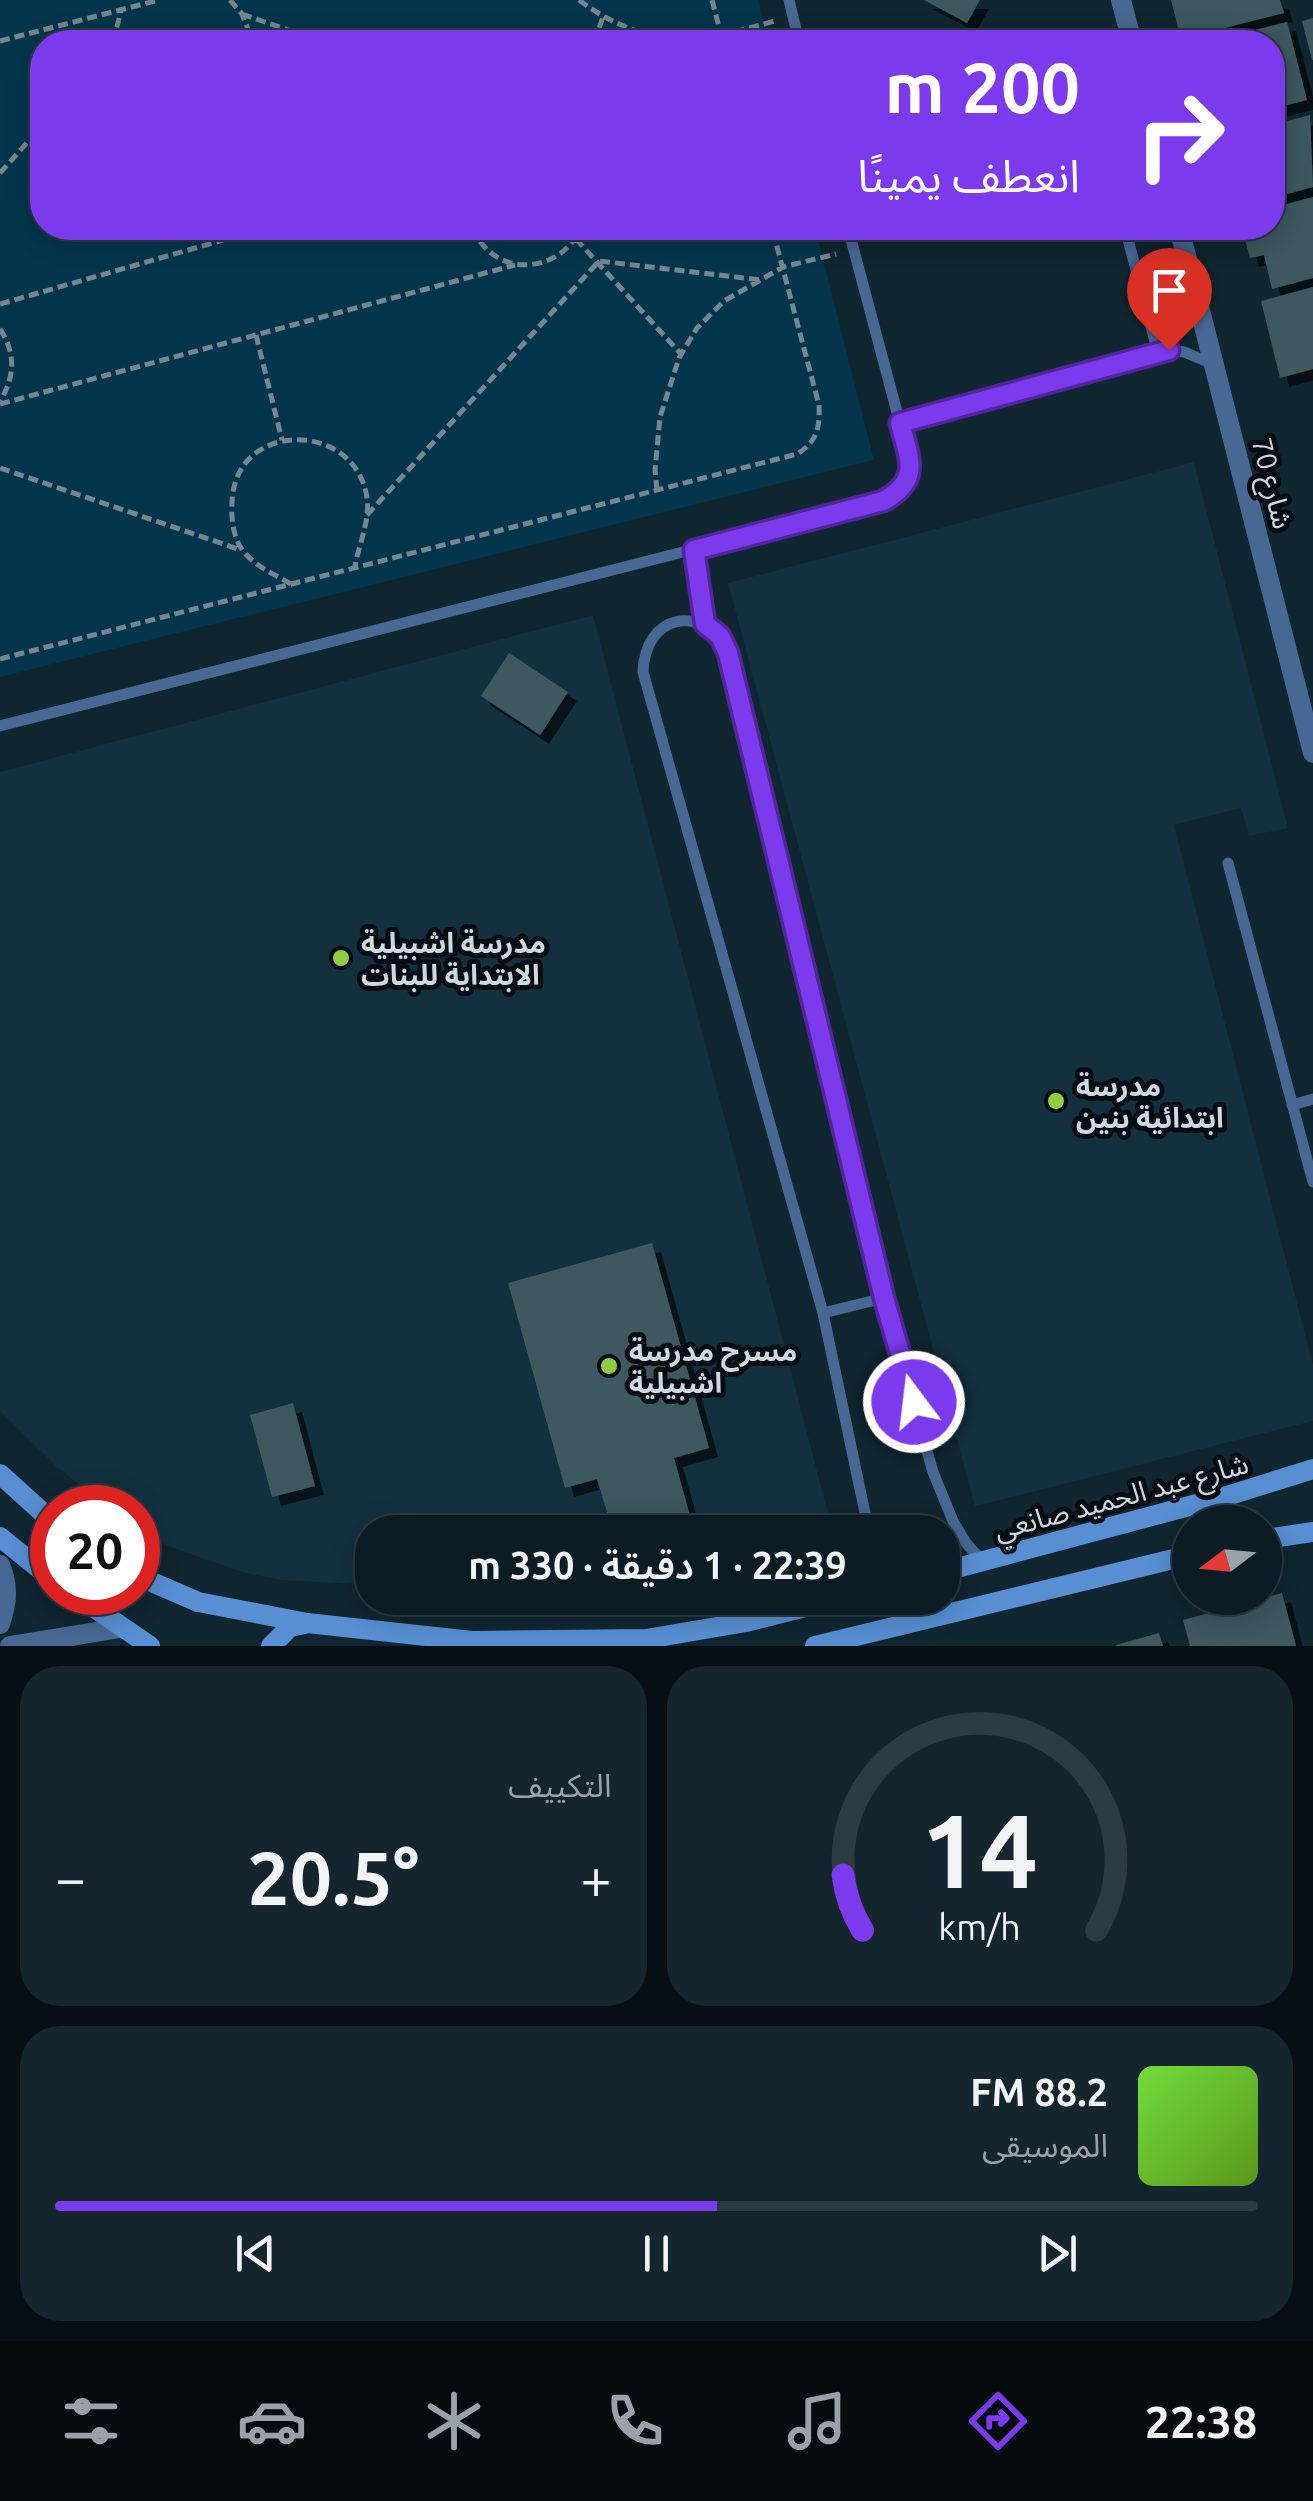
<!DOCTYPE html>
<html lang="ar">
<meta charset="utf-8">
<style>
:root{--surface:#0c1c25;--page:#15252d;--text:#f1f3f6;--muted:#9aa1a7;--line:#2c3a42;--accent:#7c3aed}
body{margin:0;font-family:Ubuntu,"Noto Sans Arabic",sans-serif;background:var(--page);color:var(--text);direction:rtl;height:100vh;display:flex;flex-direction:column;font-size:38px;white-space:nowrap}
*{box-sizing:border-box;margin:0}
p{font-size:32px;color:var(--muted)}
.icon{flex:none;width:55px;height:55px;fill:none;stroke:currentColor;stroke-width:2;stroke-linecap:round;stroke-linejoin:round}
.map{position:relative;height:1646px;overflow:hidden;direction:ltr}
.side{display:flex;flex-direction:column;gap:20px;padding:20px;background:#070f14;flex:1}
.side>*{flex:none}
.top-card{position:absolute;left:30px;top:30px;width:1255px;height:210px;border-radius:40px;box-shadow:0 5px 25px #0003,0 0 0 2px var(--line);direction:rtl;background:#7c3aed;color:#fff;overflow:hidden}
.needle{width:65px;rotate:254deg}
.tools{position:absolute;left:1172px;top:1505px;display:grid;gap:20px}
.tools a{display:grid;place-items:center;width:110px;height:110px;border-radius:50%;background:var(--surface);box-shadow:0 5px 25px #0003,0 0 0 2px var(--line);font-size:50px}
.speed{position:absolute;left:30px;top:1485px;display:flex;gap:20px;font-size:50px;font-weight:700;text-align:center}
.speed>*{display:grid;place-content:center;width:130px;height:130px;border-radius:50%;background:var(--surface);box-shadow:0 5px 25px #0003,0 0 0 2px var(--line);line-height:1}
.speed .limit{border:15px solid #d22;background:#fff;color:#111}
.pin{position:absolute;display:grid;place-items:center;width:85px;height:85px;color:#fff;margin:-102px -42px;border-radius:50% 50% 50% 0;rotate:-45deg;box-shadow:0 0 10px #0007}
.pin .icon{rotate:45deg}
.me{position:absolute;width:110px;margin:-55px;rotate:345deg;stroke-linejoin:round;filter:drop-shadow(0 0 8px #0008)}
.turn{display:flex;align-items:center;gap:35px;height:210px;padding:0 40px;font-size:45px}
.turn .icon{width:130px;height:130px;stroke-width:2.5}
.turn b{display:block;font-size:70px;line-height:85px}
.big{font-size:75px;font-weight:600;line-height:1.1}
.side .card{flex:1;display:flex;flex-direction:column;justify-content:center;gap:15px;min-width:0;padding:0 35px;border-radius:40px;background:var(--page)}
.side .dial{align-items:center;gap:0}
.dial svg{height:260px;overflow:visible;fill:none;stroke:var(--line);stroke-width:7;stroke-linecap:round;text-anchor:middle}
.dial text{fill:var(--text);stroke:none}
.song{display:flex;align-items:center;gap:30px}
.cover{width:120px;height:120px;border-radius:15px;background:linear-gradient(135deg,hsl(100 70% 55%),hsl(90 70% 35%))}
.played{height:10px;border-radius:5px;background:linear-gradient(90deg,var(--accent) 55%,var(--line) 55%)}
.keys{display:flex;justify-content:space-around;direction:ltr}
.heat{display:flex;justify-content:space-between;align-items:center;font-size:55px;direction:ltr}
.side .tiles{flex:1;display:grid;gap:20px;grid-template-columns:1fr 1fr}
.card:last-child{grid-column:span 2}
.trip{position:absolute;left:355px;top:1515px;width:605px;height:100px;border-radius:40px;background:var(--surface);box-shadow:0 5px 25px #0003,0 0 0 2px var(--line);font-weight:600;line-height:100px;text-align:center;direction:rtl}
.tabs{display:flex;height:160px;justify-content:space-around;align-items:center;background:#050b0f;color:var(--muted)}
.tabs .icon{width:70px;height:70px}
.tabs .on{color:var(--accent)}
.tabs b{font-size:45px;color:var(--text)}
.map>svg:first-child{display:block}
.built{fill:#13303f}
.green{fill:#03364c}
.building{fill:#3c585e;filter:url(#shadow)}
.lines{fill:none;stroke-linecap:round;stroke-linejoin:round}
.path{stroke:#758690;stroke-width:5;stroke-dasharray:10 5;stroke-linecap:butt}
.service{stroke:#466892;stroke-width:11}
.minor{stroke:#466892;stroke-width:20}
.secondary{stroke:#578fd2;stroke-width:20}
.route-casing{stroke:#51269a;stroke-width:25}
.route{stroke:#7c3aed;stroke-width:18}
.poi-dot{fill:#90cd40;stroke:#050d12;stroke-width:4}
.labels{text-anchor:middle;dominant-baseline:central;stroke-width:10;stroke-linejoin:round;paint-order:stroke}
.street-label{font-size:28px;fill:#ccd9e1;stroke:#050d12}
.poi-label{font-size:28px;font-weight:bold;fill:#ccd9e1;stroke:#050d12;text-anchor:start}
</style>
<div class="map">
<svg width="1313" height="1646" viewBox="0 0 1313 1646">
<defs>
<filter id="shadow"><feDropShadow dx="9" dy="9" stdDeviation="0" flood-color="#0009"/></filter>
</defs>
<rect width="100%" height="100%" fill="#102631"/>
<path class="built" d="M1194,462L1288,828L1249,836L1241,808L1174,825L1313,1365V1421L975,1506L728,583Z
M593,615L833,1532H372V1585L282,1580L245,1573L168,1546L138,1528V1508L108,1507L57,1467L0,1411V772Z"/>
<path class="green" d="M0,0H758L769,42H42V228H815L874,460L0,677Z"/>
<path class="building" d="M924,0H980L967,23Z
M1171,0H1280L1284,13L1181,39Z
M1313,18V60H1312L1302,21Z
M1287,22L1307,100L1272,109V42L1212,41Z
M1310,115L1313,187L1272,198V125Z
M1313,197V278L1272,289L1264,255L1250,258L1242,228H1272V208Z
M1313,287V369L1280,378L1261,301Z
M509,653L568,692L540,735L481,696Z
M652,1243L709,1448L674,1458L690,1516L629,1532H613L597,1479L565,1488L508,1283Z
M293,1403L315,1486L272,1497L250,1415Z
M1282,1593L1296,1646H1190L1183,1620Z
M1159,1633L1163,1646H1116V1645Z"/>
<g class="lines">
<path class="path" d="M230,0L242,14L253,42
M579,0C646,50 699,43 775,21
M712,0L723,42
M242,14L322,42
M0,41L159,0
M113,42L121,11
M594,42L603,17
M0,173L42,126
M473,228C493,279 560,275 581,228
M576,239L681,354
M0,304L265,228
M0,329C16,353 15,377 0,401
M256,335L282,440
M0,404L515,265
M0,468L241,550
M657,490L655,470L660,417L679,358L697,328L724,301L783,267L836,254
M367,515L599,261L761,280
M291,584C274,574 252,565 241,548C233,536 231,517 232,503C234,419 356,420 367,498C370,521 359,544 355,566
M0,659L797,454C817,442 820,428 819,405L772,228"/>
<path class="service" d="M789,0L799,42
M1125,228L1158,353
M900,423L1169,350L1184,352L1213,364
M694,550L705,624
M0,726L883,501C900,492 911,482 910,461L848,228
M1228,863L1313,1182
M1292,1105L1313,1099
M823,1313L884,1298
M869,1532L823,1313L643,672C645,614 702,602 729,653L884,1298L933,1472L953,1521L966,1543L983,1562"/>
<path class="minor" d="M1121,0L1132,42
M1179,228L1313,753
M0,1565C9,1586 7,1603 0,1624
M10,1646L120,1628"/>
<path class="secondary" d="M0,1474L52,1521
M0,1537L52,1579
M1265,1539L1313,1532
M942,1572L1227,1496L1313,1469
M138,1576L198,1602L307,1623L472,1641L646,1639L746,1622L841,1598
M71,1592L150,1646
M271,1646L290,1627L305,1624
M815,1646L1190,1555"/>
</g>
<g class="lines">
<defs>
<path id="route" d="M914,1402L884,1298L728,653L720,636L705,624L694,550L883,501C922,480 909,458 900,423L1169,350"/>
</defs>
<use href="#route" class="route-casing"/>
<use href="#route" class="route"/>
</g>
<g class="poi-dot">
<circle cx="341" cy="958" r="10"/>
<circle cx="1056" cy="1101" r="10"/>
<circle cx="609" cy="1366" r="10"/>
</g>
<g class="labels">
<g class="street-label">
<text transform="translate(1273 483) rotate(76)">شارع 70</text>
<text transform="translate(1121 1496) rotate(-15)">شارع عبد الحميد صانعي</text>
</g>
<g class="poi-label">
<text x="361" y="942">مدرسة اشبيلية<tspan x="361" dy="32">الابتداية للبنات</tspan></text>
<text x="1076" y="1085">مدرسة<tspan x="1076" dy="32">ابتدائية بنين</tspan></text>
<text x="629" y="1350">مسرح مدرسة<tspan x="629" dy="32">اشبيلية</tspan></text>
</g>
</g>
</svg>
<div class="tools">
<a><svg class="needle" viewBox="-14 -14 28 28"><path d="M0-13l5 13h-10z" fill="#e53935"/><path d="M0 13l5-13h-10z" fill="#9aa1a7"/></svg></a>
</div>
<div class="speed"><div class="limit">20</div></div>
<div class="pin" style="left:1169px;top:350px;background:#d93025"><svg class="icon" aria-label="arrive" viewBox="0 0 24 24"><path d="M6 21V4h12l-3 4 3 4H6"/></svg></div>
<svg class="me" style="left:914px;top:1402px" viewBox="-20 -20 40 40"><circle r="17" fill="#7c3aed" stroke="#fff" stroke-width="3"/><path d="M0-11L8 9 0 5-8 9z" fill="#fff"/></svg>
<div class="trip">22:39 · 1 دقيقة · 330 m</div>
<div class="top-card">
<div class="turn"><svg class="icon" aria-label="right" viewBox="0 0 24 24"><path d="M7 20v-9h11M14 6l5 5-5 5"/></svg><div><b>200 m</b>انعطف يمينًا</div></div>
</div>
</div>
<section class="side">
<div class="tiles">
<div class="card dial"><svg viewBox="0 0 100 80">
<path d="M14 69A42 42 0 1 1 86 69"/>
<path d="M14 69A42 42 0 0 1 8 52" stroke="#7c3aed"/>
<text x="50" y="56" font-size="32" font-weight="700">14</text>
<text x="50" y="72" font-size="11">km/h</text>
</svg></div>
<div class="card"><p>التكييف</p>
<div class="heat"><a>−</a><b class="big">20.5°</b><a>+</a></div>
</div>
<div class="card">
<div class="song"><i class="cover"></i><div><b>88.2 FM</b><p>الموسيقى</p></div></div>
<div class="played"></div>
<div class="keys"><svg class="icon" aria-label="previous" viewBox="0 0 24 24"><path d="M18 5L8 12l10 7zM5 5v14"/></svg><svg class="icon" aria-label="pause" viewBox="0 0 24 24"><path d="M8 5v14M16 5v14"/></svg><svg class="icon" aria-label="next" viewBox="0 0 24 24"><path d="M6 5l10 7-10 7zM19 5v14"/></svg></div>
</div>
</div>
</section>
<nav class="tabs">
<b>22:38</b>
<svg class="icon on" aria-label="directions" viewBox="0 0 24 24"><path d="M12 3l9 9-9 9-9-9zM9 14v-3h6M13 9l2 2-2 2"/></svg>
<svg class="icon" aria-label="music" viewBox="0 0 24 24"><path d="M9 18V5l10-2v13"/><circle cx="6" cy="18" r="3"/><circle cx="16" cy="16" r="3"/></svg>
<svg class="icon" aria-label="phone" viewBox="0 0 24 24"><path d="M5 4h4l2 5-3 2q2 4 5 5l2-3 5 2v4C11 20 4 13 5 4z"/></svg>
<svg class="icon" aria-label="climate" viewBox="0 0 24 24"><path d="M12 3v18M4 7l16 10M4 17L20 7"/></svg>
<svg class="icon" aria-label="car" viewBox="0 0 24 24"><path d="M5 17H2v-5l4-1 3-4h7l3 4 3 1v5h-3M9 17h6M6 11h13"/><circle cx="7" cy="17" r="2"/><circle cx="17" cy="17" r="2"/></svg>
<svg class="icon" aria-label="filters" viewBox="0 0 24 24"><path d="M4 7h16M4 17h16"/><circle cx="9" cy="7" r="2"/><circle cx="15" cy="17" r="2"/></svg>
</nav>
